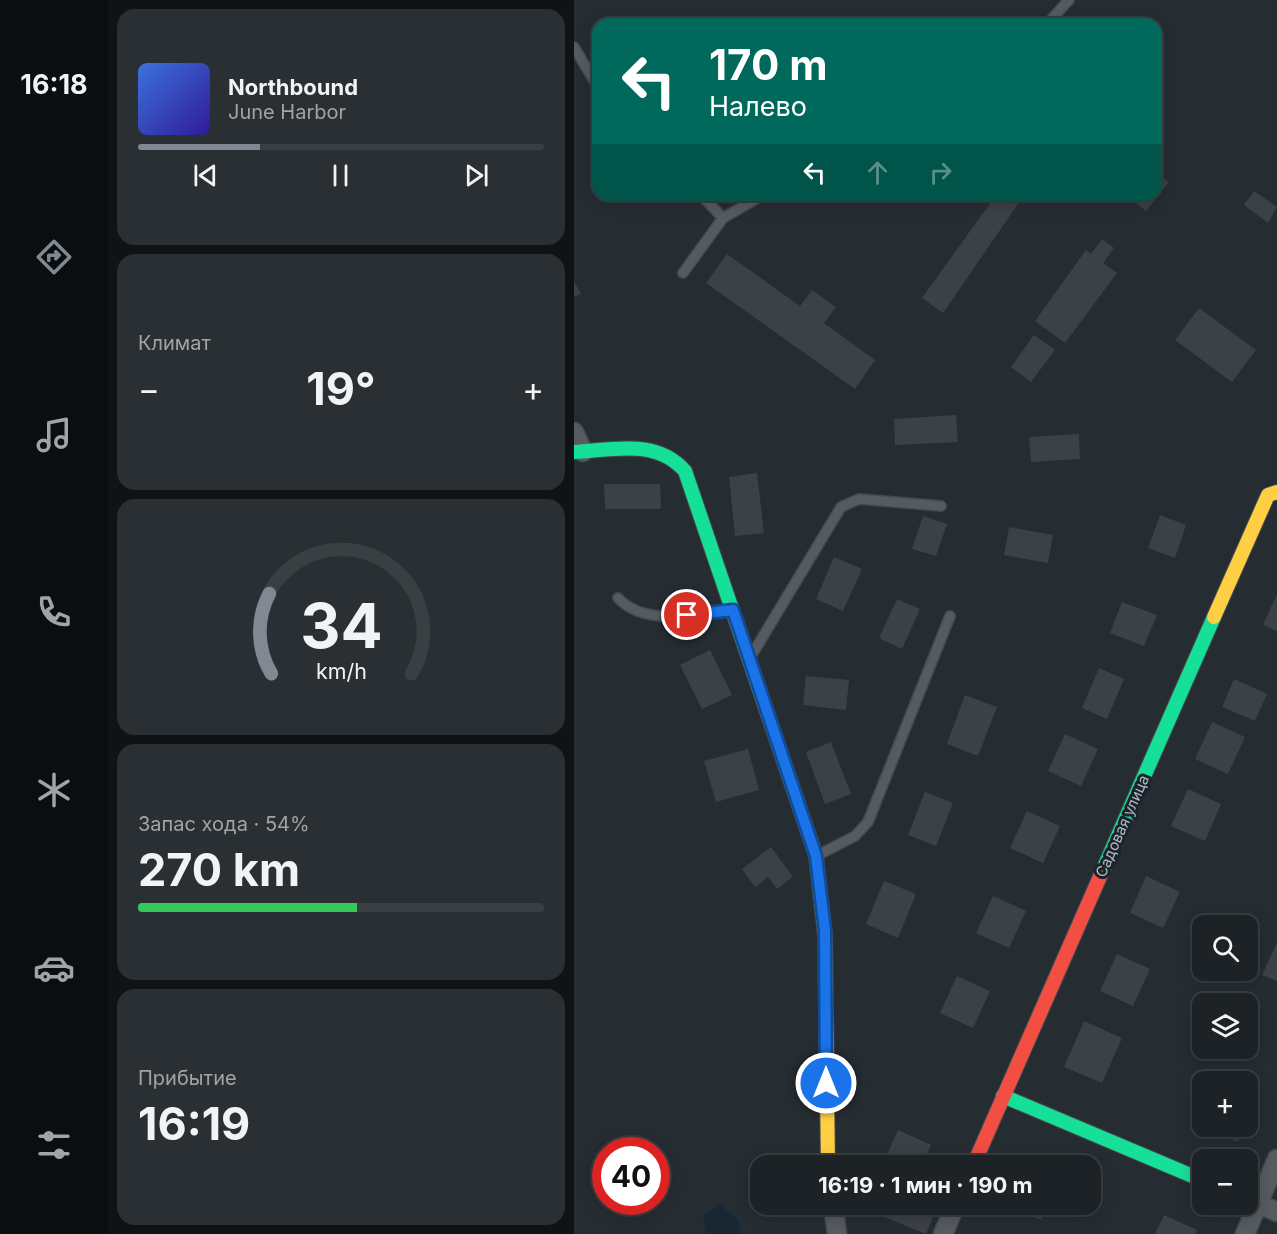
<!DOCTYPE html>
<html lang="ru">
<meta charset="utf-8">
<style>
:root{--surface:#1c2226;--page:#292f32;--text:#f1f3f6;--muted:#a0a4a7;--line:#3a3f43;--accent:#808991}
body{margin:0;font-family:Inter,sans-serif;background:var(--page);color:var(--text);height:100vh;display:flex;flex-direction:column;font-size:22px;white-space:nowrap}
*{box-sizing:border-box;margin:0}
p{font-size:20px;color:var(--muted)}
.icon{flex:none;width:33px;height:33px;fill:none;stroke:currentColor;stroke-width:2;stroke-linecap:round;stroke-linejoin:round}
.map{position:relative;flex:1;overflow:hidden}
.panel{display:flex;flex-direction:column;gap:9px;padding:9px;background:#0f1315;width:466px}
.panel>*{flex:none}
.hud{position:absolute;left:18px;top:18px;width:570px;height:183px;border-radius:18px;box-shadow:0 3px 15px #0003,0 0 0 2px var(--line);background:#00695c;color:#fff;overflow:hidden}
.tools{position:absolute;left:618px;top:915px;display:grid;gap:12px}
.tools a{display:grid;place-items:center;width:66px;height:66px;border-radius:12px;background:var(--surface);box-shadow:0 3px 15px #0003,0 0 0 2px var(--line);font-size:30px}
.speed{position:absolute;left:18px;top:1137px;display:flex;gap:12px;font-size:30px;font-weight:700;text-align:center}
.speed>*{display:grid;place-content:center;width:78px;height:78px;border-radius:50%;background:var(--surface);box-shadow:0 3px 15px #0003,0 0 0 2px var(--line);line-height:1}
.speed .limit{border:9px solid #d22;background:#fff;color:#111}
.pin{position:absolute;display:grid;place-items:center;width:51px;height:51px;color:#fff;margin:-26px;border:3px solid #fff;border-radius:50%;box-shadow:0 2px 6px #0007}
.me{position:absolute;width:66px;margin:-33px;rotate:0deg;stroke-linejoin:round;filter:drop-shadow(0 0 4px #0008)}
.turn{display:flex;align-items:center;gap:21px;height:126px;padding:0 18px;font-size:27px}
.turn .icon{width:78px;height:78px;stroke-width:2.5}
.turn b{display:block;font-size:42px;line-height:51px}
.lanes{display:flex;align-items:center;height:57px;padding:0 18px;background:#0003;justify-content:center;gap:30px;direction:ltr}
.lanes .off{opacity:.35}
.big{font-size:45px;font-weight:700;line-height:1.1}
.panel .widget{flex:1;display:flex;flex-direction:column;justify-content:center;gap:9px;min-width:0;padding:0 21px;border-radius:18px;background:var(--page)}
.panel .dial{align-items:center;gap:0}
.dial svg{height:156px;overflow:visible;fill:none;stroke:var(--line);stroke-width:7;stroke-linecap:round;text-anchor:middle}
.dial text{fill:var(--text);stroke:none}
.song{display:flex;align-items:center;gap:18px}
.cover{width:72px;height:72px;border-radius:9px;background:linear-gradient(135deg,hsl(220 70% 55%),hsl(250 70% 35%))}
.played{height:6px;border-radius:3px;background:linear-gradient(90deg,var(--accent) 30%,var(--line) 30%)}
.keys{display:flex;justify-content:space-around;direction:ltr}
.heat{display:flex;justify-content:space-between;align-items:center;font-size:33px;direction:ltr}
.charge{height:9px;border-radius:4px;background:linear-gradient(90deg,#34c759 54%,var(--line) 0)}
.trip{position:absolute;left:176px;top:1155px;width:351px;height:60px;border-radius:18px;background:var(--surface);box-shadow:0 3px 15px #0003,0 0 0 2px var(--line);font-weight:700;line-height:60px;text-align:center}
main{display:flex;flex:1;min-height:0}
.tab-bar{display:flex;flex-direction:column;width:108px;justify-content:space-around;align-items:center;background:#0b0e0f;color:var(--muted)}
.tab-bar .icon{width:42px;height:42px}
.tab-bar .on{color:var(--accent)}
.tab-bar b{font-size:27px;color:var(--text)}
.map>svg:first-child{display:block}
.water{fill:#172733}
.building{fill:#3b4146}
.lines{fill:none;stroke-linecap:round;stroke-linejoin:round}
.lane-casing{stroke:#444a4f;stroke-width:12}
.street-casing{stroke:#444a4f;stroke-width:21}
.fast-casing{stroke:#444a4f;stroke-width:16}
.slow-casing{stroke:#444a4f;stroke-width:16}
.jam-casing{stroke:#444a4f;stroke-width:16}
.lane{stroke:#565b60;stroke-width:9}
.street{stroke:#565b60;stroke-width:18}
.fast{stroke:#16e098;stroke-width:14}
.slow{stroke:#ffcf43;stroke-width:14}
.jam{stroke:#f24e42;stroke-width:14}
.route-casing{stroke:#114b97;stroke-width:15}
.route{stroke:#1a73e8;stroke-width:10}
.labels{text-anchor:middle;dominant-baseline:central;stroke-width:6;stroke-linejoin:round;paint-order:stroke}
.street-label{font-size:15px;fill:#b0bac4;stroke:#1b242c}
</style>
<main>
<nav class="tab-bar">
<b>16:18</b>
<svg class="icon on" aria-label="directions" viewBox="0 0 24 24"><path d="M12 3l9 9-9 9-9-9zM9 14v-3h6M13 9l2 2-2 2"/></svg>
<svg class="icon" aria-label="music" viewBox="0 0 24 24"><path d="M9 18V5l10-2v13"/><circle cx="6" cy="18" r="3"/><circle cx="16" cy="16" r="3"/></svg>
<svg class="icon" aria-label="phone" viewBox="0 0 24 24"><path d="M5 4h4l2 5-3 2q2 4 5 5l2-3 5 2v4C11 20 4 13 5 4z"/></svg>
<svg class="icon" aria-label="climate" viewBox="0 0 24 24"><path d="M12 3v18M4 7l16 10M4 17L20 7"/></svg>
<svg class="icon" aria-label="car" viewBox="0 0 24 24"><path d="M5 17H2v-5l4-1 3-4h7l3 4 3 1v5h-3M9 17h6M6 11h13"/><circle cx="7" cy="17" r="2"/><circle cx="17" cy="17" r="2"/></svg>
<svg class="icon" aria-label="filters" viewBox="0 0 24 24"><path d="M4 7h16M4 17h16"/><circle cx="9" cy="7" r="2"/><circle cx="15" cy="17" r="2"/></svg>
</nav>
<section class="panel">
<div class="widget">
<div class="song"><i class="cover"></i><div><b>Northbound</b><p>June Harbor</p></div></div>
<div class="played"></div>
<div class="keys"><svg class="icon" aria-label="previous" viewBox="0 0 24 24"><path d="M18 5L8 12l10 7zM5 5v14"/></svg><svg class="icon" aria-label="pause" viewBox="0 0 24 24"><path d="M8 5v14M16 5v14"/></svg><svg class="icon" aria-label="next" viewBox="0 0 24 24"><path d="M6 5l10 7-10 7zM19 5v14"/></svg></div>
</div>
<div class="widget"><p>Климат</p>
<div class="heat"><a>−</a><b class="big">19°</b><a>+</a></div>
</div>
<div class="widget dial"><svg viewBox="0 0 100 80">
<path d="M14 69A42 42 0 1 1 86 69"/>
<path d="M14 69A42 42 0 0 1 13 28" stroke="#808991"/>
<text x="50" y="56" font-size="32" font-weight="700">34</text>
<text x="50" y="72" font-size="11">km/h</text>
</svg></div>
<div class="widget"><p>Запас хода · 54%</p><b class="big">270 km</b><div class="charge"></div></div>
<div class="widget"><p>Прибытие</p><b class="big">16:19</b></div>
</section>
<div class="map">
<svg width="703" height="1234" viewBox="0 0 703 1234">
<rect width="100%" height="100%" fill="#262d32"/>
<path class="water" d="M146,1205L164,1219L168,1234H132L129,1216Z"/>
<path class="building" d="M582,172L595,182L572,211L552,195H582Z
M680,191L703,207L694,223L670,205Z
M422,195H438L446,201L369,313L348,298Z
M528,239L540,248L529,263L543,273L491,343L461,321L512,250L517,254Z
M153,254L226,306L238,290L262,307L250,323L301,360L281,389L132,283Z
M0,281L7,294L0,297Z
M625,308L682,350L658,382L601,340Z
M460,335L481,350L457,382L437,367Z
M382,415L384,442L321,445L320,419Z
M505,434L506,459L457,462L455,437Z
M183,473L190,533L161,536L155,477Z
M30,484H86L87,509H31Z
M586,515L612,525L601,558L574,548Z
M349,516L373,524L362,556L338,549Z
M435,527L479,535L474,563L430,555Z
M260,557L288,569L269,611L242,599Z
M703,594V631L689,625Z
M323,599L346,609L328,649L305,638Z
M548,602L583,615L570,646L536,633Z
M136,650L158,695L128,709L106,665Z
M525,668L550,679L533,719L508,708Z
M232,676L275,680L272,710L229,705Z
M660,679L693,694L681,721L648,707Z
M391,695L423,707L404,756L373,744Z
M638,722L671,737L654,774L621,759Z
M491,734L524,749L507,786L474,771Z
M257,742L277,794L251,804L232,752Z
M174,749L185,790L142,802L130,761Z
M614,789L647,804L631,841L597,826Z
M351,792L379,803L362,846L334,835Z
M453,811L486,826L469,863L436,848Z
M197,847L219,877L203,889L194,877L181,887L168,869Z
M572,876L606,892L589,928L556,913Z
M310,881L342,894L324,938L292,924Z
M419,896L452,911L435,948L402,933Z
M703,943V981L688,975Z
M543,954L576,969L559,1006L526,991Z
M383,976L416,991L399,1028L366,1013Z
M510,1021L548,1038L528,1083L490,1067Z
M674,1101L681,1105L674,1121Z
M631,1126H671L664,1142Z
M324,1130L357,1145L348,1166H308Z
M307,1204H350L362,1209L352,1234L303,1214Z
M431,1204H474L467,1220Z
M590,1215L623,1230L621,1234H581Z"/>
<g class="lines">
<defs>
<path id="lane" d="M473,24L495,0
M0,47L24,87
M127,195L149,218
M109,273L149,218L189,195
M44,598C71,627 121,614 156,610
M179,653L267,507L285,499L367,506
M244,855L281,836L294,822L376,616"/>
<path id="street" d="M0,432L9,452
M674,1199L703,1212
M259,1204L263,1234
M369,1234L382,1204
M671,1234L703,1159"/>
<path id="fast" d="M0,452C39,450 82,438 111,471L242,856L251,935
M528,872L640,617
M429,1096L628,1180"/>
<path id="slow" d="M640,617L694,495L703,492
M251,935L254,1166"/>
<path id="jam" d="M399,1166L528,872"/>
</defs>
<use href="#lane" class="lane-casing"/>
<use href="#street" class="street-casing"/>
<use href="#fast" class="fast-casing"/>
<use href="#slow" class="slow-casing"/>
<use href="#jam" class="jam-casing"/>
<use href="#lane" class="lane"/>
<use href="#street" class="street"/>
<use href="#fast" class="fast"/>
<use href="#slow" class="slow"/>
<use href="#jam" class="jam"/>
</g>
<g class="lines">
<defs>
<path id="route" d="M113,615L159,610L242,856L251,931L252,1083"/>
</defs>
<use href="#route" class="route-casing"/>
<use href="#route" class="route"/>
</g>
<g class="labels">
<g class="street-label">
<text transform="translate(548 826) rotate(-66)">Садовая улица</text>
</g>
</g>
</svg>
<div class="tools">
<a><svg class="icon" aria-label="search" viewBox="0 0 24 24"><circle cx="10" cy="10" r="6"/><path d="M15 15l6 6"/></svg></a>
<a><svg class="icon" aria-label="layers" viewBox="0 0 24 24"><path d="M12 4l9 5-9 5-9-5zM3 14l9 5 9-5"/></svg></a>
<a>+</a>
<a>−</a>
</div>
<div class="speed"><div class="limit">40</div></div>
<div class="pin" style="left:113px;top:615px;background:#d93025"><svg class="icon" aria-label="arrive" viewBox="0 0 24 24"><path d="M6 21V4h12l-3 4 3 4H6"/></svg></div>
<svg class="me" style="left:252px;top:1083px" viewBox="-20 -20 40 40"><circle r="17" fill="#1a73e8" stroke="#fff" stroke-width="3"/><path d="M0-11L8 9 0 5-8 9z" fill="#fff"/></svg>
<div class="trip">16:19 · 1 мин · 190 m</div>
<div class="hud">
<div class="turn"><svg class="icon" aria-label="left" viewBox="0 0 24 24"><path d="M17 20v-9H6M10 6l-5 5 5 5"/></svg><div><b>170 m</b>Налево</div></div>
<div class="lanes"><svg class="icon" aria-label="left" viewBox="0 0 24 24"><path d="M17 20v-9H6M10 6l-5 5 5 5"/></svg><svg class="icon off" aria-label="ahead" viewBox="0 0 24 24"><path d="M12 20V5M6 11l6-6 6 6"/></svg><svg class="icon off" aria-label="right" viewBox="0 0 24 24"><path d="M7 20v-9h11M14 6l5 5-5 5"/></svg></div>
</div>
</div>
</main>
